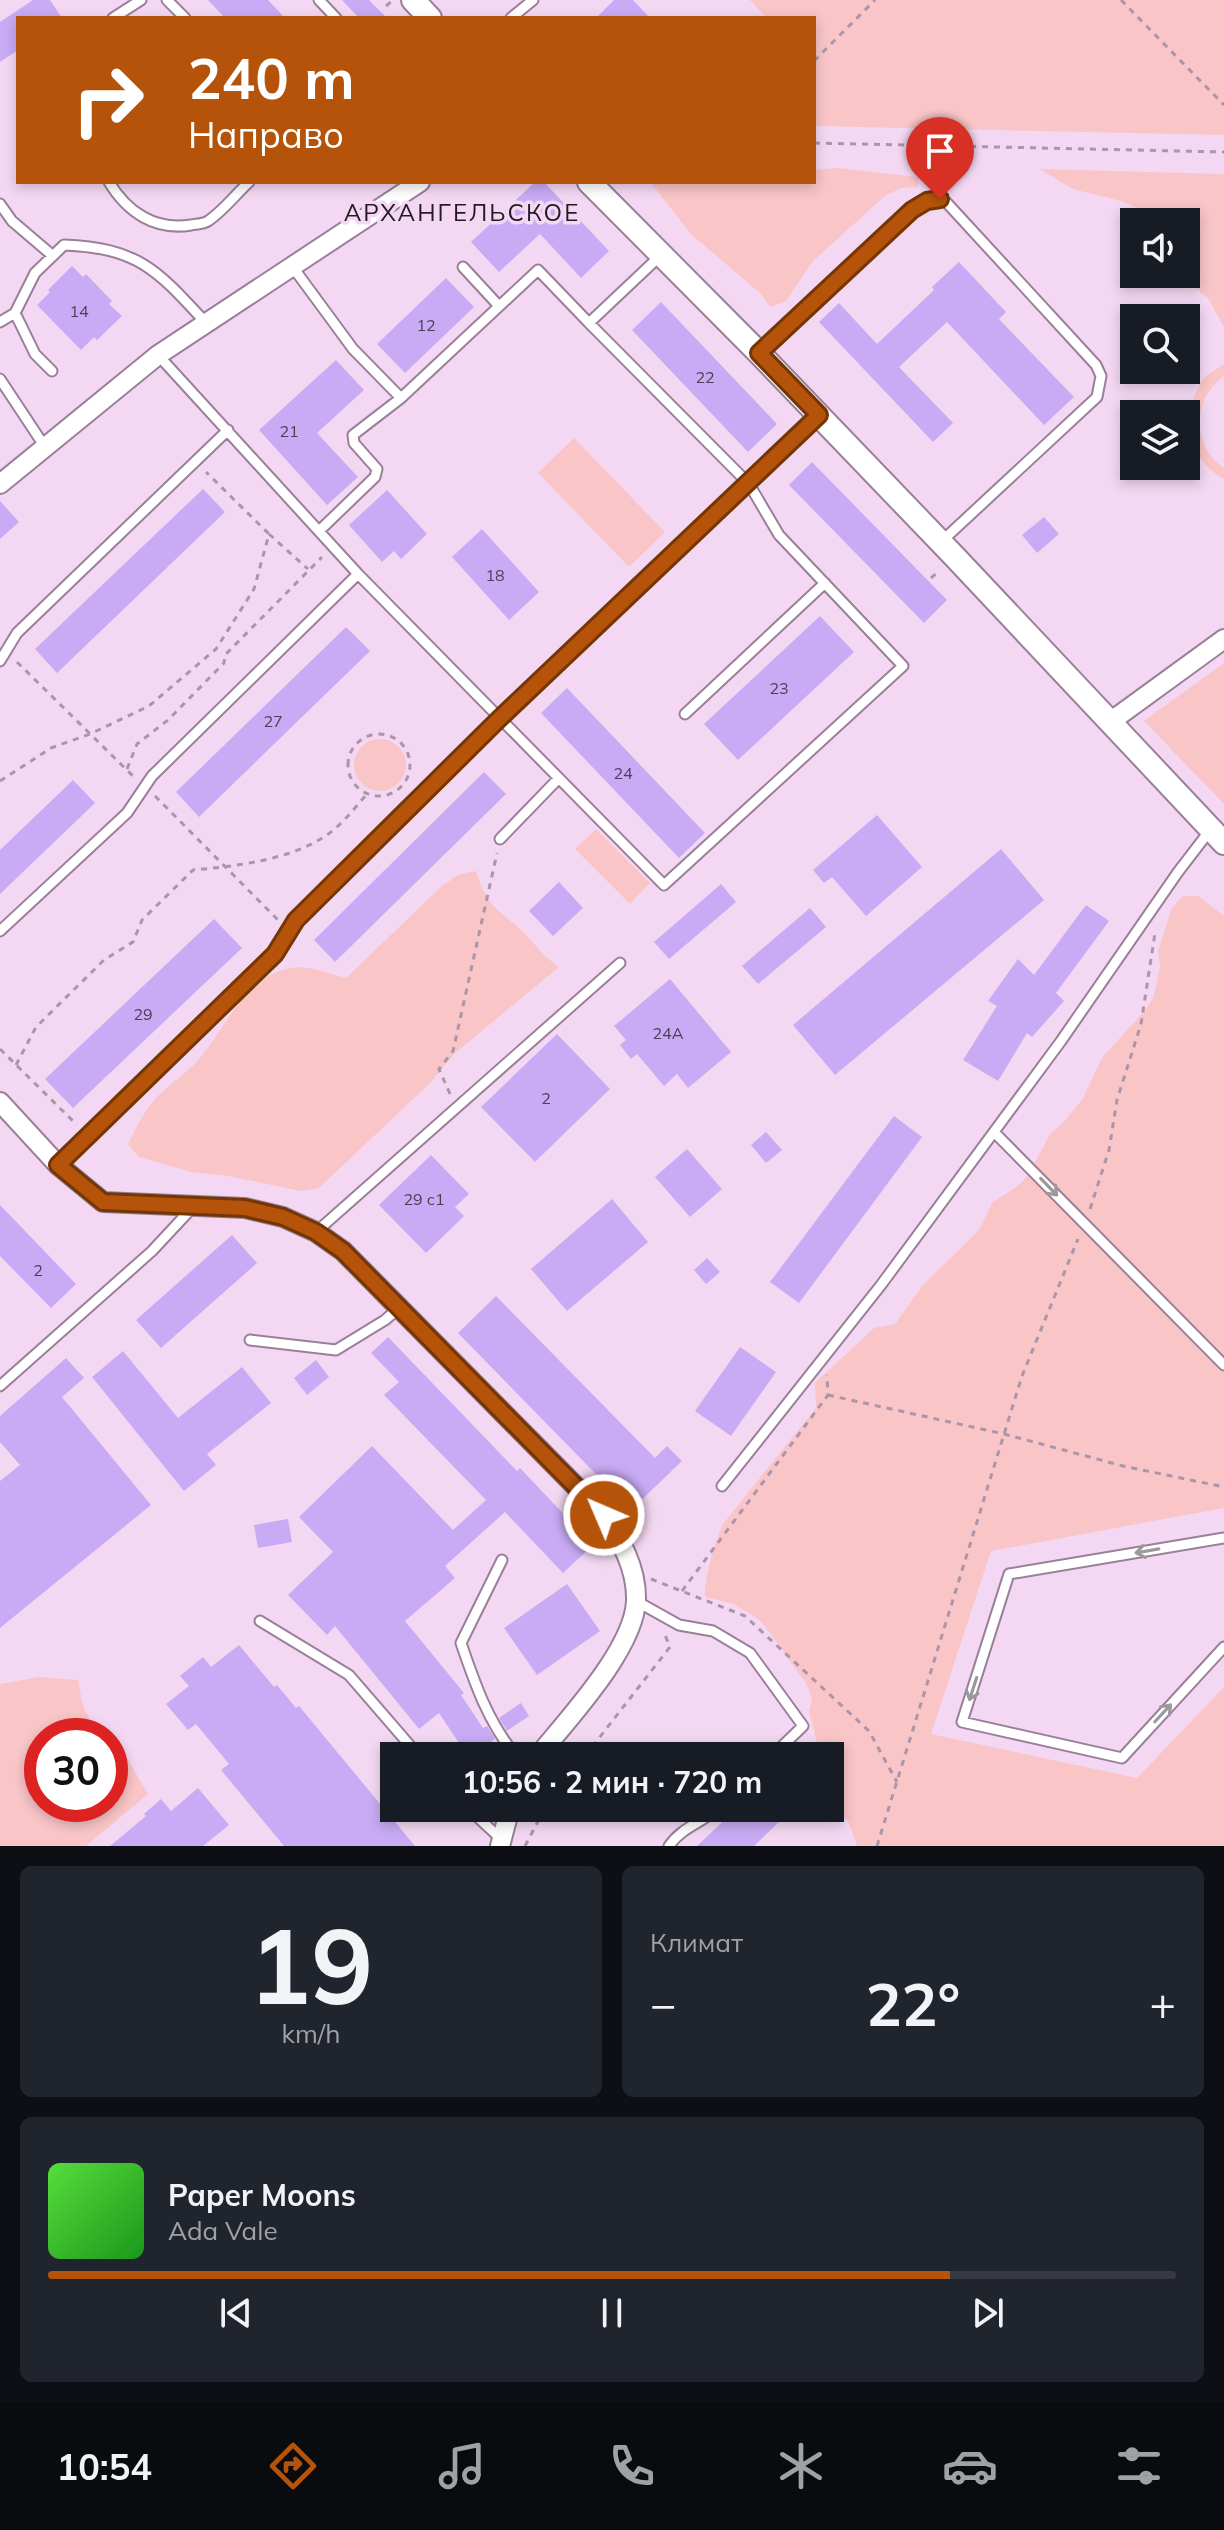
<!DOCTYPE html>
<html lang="ru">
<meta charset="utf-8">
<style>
:root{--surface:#171b24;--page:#20242c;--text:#f1f3f6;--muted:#9ea1a6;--line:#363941;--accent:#b45309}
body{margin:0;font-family:Mulish,sans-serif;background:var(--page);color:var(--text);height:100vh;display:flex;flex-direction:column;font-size:30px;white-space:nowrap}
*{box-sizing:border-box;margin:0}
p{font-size:26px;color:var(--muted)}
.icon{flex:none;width:44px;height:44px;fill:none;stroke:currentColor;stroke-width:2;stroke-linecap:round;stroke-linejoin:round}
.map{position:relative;height:1846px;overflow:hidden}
.side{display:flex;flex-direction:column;gap:20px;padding:20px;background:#0d0f14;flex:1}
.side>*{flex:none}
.guide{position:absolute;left:16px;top:16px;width:800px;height:168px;border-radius:0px;box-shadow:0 4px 12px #0003;background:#b45309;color:#fff;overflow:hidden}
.buttons{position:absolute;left:1120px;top:208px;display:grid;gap:16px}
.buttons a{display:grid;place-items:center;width:80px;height:80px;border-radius:0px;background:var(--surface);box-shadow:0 4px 12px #0003;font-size:40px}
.speed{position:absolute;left:24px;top:1718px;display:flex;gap:16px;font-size:40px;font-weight:700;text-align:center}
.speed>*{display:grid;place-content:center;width:104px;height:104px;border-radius:50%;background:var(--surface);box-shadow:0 4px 12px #0003;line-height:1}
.speed .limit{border:12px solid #d22;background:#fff;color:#111}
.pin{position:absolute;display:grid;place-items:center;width:68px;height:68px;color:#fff;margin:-82px -34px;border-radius:50% 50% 50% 0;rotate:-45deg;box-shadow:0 0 8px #0007}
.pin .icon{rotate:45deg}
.me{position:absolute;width:88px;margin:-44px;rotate:315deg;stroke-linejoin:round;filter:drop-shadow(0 0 6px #0008)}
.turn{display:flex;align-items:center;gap:28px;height:168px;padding:0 40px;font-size:36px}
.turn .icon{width:104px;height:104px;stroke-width:2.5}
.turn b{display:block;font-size:56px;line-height:68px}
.big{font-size:60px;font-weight:700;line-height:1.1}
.side .widget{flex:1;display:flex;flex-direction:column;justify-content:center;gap:12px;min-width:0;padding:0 28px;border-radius:12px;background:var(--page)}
.side .dial{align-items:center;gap:0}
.dial b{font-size:104px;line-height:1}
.song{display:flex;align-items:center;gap:24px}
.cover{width:96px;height:96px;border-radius:12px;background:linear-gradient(135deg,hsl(110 70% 55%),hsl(120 70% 35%))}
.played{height:8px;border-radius:4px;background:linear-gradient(90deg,var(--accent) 80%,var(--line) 80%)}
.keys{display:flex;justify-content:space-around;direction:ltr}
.heat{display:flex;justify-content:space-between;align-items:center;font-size:44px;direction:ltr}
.side .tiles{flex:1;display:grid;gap:20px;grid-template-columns:1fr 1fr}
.widget:last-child{grid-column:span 2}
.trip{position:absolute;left:380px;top:1742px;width:464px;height:80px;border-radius:0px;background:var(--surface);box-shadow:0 4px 12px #0003;font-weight:700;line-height:80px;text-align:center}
.menu{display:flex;height:128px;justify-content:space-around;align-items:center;background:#090b0e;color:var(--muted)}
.menu .icon{width:56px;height:56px}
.menu .current{color:var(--accent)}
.menu b{font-size:36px;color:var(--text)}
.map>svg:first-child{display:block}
.green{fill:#f9c5c7}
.building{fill:#c8abf4}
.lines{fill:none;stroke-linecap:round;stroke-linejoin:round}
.service-casing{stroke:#998098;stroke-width:13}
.minor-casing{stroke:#998098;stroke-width:22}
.tertiary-casing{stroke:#998098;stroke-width:26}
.path{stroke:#ab95aa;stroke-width:3;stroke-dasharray:6 6;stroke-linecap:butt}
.service{stroke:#fff;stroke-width:9}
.minor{stroke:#fff;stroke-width:18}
.tertiary{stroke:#fff;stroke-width:22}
.oneway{stroke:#9c989c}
.route-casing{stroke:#753606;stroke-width:20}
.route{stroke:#b45309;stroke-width:14}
.labels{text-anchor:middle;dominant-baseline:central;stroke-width:7;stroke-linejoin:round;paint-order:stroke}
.number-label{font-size:16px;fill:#4d3e58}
.quarter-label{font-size:24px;letter-spacing:2px;fill:#241a24;stroke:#f4d8f3}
</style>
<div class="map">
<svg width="1224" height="1846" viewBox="0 0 1224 1846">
<rect width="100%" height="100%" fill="#f4d8f3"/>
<path class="green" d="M750,0H1224V135L814,126V18H767Z
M837,168L918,177V187L901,188L885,196L813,261L786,301L770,307L761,294L692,235L650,182H814V170Z
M1040,169L1224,174V327L1208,298L1177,274H1186V222H1151C1140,199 1096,197 1074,189C1062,184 1051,175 1040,169Z
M1224,364V376C1192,399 1191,445 1224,468V479C1194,463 1182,428 1194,396C1197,391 1199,383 1203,379C1208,373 1218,369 1224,364Z
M574,438L665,532L629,567L538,473Z
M1224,663V804L1144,721Z
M354 765a26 26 0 1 1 52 0a26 26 0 1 1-52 0Z
M596,829L650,883L630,904L575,849Z
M476,871C487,907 497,908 522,931C535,944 544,957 559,967L455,1053L430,1083L319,1188L301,1191L228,1176L191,1172L139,1157L128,1144C136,1128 144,1111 157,1097C169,1084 186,1074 198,1060C225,1030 243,980 286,969C305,963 327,973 346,978L442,886L458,875Z
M1183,896H1198L1224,916V1508L991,1551L931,1734L1137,1778L1224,1687V1846H857L849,1823L830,1799V1756H816L817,1742L809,1712L812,1698L806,1683L761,1621L734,1604L705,1597C704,1580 715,1540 723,1524L816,1408L815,1383L874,1328L895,1324L923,1285L979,1230L992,1203L1019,1185L1029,1174L1050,1134L1062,1124L1082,1100L1102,1058L1146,1009L1154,996L1160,966L1158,951L1172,908Z
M40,1677L78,1680C83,1709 84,1717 108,1736H42V1804H110V1738L120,1746L148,1794L86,1846H0V1684Z"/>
<path class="building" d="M33,0H50L62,18H18V50L0,62V22Z
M208,0H268L285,18H225Z
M342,0H369L387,18H359Z
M614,0H633L650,18H596Z
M535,182H544L609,251L581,278L540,234L499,272L471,242Z
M959,262L1006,312L999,319L1074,397L1044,425L947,322L899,367L953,423L933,442L819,322L839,303L877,344L934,290L932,287Z
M72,266L83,277L86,274L112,301L109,304L122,316L97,340L94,337L81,350L37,305L50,292L48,290Z
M446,278L474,307L405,373L377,344Z
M661,302L777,424L748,452L632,330Z
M336,360L364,390L317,433L358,477L327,505L259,430Z
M812,462L947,600L924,623L789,485Z
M203,489L225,512L57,673L35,649Z
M387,490L427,534L401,559L394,551L382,562L349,525Z
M0,501L19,522L0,539Z
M1044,517L1059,534L1037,553L1022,535Z
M482,529L539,592L509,620L452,557Z
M820,616L854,652L738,760L704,724Z
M346,627L370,651L199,817L176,792Z
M567,688L705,833L679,858L541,713Z
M484,772L506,794L335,962L314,940Z
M73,780L95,803L0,894V850Z
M877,815L922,867L866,916L832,877L824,883L813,870Z
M1001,849L1044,900L835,1075L793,1025Z
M559,882L583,908L553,936L529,911Z
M721,884L736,902L669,959L654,942Z
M1086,905L1109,921L1056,993L1064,1001L1032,1037L1027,1033L998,1081L963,1060L997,1006L988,1001L1018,959L1034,975Z
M810,908L826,927L758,984L742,966Z
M214,919L242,948L73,1108L45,1079Z
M670,979L731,1052L688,1088L677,1074L664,1086L637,1054L631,1059L620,1045L626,1040L614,1026Z
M557,1034L610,1089L535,1162L481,1107Z
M894,1116L922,1137L799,1303L770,1282Z
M766,1132L782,1150L766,1163L751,1145Z
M687,1149L722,1189L690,1217L655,1177Z
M431,1155L469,1194L455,1207L464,1216L426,1253L379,1205Z
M612,1199L648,1242L567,1311L531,1269Z
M0,1205L76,1284L51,1308L0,1256Z
M232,1235L257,1263L161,1348L136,1320Z
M707,1258L720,1272L706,1284L694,1270Z
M496,1296L655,1458L667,1446L682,1461L631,1510L458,1333Z
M388,1337L517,1471L520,1468L593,1545L563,1573L505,1512L445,1566L455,1578L405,1621L464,1693L461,1695L483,1728L487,1726L495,1739L470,1756H437L459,1743L439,1713L419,1729L335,1626L327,1635L288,1595L333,1552L299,1517L372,1446L453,1530L486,1500L384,1395L399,1382L371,1353Z
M740,1347L776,1372L731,1436L695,1411Z
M123,1351L178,1418L242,1367L271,1403L207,1454L216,1465L184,1491L92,1377Z
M66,1358L84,1378L62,1397L151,1505L0,1628V1481L20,1465L0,1442V1416Z
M316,1360L329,1377L307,1395L294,1378Z
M288,1519L292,1542L258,1548L254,1525Z
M567,1584L600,1631L537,1675L504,1628Z
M239,1645L274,1687L277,1685L296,1708L299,1706L415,1846H284L221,1770L229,1764L196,1724L188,1730L166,1704L189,1686L180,1676L203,1657L211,1667Z
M521,1703L529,1716L507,1731L499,1718Z
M198,1788L229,1825L203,1846H110L146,1816L144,1814L161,1799L171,1811Z
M737,1808H766L779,1822L754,1846H697Z"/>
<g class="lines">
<defs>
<path id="service" d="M167,0L185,18
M319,0L336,18
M113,18L141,0
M511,18L533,0
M109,182C127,212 155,231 191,225C196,224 204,224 208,221C223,211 236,194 249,182
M0,204L12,221L53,256
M292,266L353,349L401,398
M463,267L499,306
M15,313L35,354L52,371
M0,322L15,313L35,273L64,245C139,248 157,270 206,323
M759,353L912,210C924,203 934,196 947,203L1096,365L1101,376L1097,397L942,541
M158,355L358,574L664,885L903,666L779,535L749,484L589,323
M0,379L45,447
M319,531L375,477L377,469L354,443L353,435L401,398L538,270L589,323L661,255
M0,661L17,633L228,430
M685,714L825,583
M500,839L558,779
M0,931L127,813L152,776L358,574
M994,1132L1224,1365
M58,1165L275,954L296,920L499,719L818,416
M316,1232L620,963
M250,1340L336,1350L385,1320L399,1308
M0,1386L152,1251L193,1207
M722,1486L881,1285L1061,1041L1178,872L1211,829
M1224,1538L1009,1574L962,1722L1122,1758L1224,1647
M502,1560L461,1643C475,1684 488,1722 516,1756
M636,1601L679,1625L713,1631L750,1653L803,1726L772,1756
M260,1621L349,1675L419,1756
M468,1808L501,1839
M669,1846C682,1827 702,1823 718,1808"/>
<path id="minor" d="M0,484L158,355L420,182
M1110,722L1224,639
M0,1102L58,1165L103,1202L245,1208L283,1217L316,1232L343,1251L604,1515C621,1541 637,1568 636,1601C634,1649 568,1719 538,1756
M500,1846L510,1808"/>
<path id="tertiary" d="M413,0L430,18
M589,182L759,353L954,556L1224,843"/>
</defs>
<use href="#service" class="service-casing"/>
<use href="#minor" class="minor-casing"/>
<use href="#tertiary" class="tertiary-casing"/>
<path class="path" d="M1121,0L1224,105
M386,6L393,0
M814,61L875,0
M814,143L1224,152
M269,534L308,569
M931,578L939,571
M17,662L134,777
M348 765a31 31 0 1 1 62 0a31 31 0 1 1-62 0Z
M127,769L137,744L168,720L224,663L225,655L322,557
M0,781L51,748L90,734L149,706L216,649L254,589L269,534L206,472
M155,796L279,921
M0,1049L77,1125
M16,1065L36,1027L104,960L133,942L142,920L193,870C238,866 303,859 338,826C349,816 358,804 367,794
M450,1094L439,1069L453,1051L497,853
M1090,1209L1109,1150L1117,1100L1141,1024L1155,933
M828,1395L1004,1434L1123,1466L1224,1487
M651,1579L745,1616L869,1731L897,1782
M682,1591L828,1395L827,1375
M585,1756L670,1647L665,1635
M525,1846L545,1808
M877,1846L1022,1376L1078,1239"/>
<use href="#service" class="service"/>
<use href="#minor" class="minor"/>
<use href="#tertiary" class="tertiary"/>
</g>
<defs><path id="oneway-shaft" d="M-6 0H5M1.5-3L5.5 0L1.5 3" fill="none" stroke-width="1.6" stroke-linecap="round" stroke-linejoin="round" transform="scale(2)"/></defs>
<g class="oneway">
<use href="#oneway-shaft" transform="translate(1049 1187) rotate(46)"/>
<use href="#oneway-shaft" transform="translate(1147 1551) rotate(170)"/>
<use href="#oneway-shaft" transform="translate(973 1689) rotate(108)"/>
<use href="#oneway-shaft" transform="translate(1163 1713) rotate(-47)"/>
</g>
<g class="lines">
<defs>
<path id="route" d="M604,1515L343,1251L316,1232L283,1217L245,1208L103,1202L58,1165L275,954L296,920L499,719L819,415L759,353L912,210L927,201L940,199"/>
</defs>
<use href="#route" class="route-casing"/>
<use href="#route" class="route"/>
</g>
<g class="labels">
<g class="number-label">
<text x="79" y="311">14</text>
<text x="426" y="325">12</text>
<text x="705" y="377">22</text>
<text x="289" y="431">21</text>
<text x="495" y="575">18</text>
<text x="779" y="688">23</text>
<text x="273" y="721">27</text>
<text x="623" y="773">24</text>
<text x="143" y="1014">29</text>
<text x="668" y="1033">24А</text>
<text x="546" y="1098">2</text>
<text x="424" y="1199">29 с1</text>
<text x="38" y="1270">2</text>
</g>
<g class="quarter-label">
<text x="462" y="212">АРХАНГЕЛЬСКОЕ</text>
</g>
</g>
</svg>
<div class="buttons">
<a><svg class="icon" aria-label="sound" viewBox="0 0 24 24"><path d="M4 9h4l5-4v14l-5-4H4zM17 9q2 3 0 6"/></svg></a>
<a><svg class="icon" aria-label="search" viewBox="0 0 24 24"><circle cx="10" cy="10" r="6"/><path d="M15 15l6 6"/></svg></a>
<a><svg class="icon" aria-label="layers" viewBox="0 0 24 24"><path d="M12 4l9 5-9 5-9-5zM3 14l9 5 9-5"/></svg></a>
</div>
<div class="speed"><div class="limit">30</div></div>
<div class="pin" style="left:940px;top:199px;background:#d93025"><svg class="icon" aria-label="arrive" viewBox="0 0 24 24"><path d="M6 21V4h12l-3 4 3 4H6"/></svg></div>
<svg class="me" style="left:604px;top:1515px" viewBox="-20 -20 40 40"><circle r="17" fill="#b45309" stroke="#fff" stroke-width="3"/><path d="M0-11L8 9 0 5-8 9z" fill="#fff"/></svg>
<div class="trip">10:56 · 2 мин · 720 m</div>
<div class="guide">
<div class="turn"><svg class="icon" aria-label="right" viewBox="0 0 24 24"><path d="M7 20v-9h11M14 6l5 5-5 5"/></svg><div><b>240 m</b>Направо</div></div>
</div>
</div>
<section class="side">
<div class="tiles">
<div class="widget dial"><b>19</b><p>km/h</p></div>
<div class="widget"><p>Климат</p>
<div class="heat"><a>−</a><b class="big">22°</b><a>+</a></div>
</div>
<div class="widget">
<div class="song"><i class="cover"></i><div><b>Paper Moons</b><p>Ada Vale</p></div></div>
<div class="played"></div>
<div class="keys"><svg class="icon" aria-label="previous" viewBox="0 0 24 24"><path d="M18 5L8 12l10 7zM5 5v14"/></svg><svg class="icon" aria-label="pause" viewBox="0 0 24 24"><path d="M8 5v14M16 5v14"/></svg><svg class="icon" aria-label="next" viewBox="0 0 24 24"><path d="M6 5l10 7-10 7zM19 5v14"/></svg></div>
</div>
</div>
</section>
<nav class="menu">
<b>10:54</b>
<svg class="icon current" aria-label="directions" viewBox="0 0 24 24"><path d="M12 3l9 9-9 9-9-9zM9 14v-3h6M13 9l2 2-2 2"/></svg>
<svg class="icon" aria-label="music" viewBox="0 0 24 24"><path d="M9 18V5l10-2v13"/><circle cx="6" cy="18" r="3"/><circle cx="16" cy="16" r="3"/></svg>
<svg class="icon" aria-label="phone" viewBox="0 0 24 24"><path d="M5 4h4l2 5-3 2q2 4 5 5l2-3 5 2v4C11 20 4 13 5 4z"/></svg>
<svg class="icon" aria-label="climate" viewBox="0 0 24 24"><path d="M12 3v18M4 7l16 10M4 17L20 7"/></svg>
<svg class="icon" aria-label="car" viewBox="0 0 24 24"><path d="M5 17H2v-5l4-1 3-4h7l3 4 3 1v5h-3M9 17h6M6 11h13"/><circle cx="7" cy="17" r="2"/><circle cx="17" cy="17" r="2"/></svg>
<svg class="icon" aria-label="filters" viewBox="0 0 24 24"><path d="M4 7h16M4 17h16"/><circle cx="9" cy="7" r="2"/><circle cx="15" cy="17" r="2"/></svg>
</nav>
